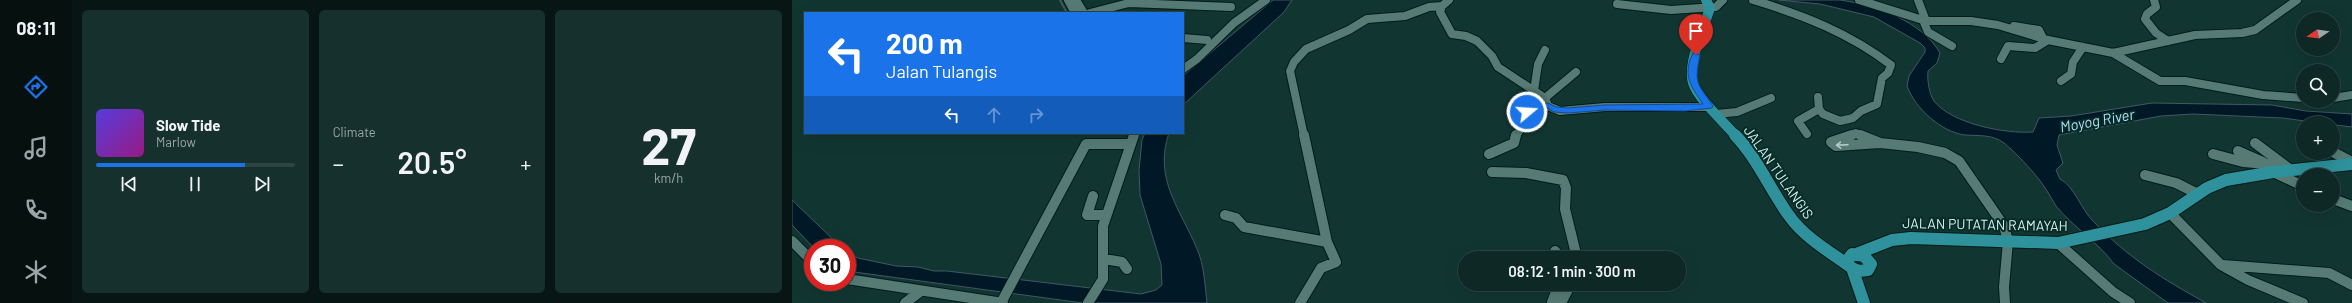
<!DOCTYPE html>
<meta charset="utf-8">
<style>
:root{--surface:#0d2825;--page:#16302d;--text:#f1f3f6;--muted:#9aa6a7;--line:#2d4442;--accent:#1a73e8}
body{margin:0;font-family:Barlow,sans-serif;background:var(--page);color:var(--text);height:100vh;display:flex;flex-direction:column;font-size:15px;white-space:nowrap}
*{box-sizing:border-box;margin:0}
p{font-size:13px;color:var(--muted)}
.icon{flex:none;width:22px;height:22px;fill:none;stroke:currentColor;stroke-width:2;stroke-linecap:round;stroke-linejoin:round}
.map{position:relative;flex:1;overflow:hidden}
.panel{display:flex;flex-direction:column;gap:10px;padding:10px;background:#071614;width:720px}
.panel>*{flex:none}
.banner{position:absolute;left:12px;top:12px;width:380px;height:122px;border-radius:0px;box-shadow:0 4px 16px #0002,0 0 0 1px var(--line);background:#1a73e8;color:#fff;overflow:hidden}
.needle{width:26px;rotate:257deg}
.buttons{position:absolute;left:1504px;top:12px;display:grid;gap:8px}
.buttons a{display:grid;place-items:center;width:44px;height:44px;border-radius:50%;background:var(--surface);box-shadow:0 4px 16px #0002,0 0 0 1px var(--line);font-size:20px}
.speed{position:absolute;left:12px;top:239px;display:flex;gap:8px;font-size:20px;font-weight:700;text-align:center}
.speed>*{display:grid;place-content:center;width:52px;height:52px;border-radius:50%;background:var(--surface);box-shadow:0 4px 16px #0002,0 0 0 1px var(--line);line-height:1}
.speed .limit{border:6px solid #d22;background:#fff;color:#111}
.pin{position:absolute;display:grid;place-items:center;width:34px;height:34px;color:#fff;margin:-41px -17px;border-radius:50% 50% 50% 0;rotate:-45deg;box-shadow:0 0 4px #0007}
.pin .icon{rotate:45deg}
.me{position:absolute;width:44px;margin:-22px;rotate:72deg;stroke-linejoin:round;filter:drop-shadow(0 0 3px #0008)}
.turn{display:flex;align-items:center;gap:14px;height:84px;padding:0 16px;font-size:18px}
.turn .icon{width:52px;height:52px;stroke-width:2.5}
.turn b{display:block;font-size:28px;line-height:34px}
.lanes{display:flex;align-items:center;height:38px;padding:0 16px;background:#0003;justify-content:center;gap:20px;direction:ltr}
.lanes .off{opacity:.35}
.big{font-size:30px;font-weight:600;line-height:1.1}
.panel .widget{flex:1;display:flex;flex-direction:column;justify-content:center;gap:6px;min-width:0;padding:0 14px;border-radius:6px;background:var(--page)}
.panel .dial{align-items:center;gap:0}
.dial b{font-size:52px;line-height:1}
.song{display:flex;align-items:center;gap:12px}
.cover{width:48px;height:48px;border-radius:6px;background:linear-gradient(135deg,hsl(250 70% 55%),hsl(310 70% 35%))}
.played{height:4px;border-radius:2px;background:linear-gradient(90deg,var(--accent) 75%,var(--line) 75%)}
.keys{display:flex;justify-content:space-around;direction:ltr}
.heat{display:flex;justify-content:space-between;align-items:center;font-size:22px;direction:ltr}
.panel .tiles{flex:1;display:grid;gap:10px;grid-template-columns:repeat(3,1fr)}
.trip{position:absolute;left:666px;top:251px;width:228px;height:40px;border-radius:20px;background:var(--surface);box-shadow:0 4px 16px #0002,0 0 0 1px var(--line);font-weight:600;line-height:40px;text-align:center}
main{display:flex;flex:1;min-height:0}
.tab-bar{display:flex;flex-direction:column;width:72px;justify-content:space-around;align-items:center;background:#05100f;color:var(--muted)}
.tab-bar .icon{width:28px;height:28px}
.tab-bar .current{color:var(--accent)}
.tab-bar b{font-size:18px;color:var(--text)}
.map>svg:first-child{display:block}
.water{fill:#011827;stroke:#425862}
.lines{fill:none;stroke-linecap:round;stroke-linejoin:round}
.stream{stroke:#425862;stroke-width:2}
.minor-far1-casing{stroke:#011c19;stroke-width:10}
.minor-casing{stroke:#011c19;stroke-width:12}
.major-far1-casing{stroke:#011c19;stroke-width:11}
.major-casing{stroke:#011c19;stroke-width:14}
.minor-far1{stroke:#567b75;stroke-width:8}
.minor{stroke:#567b75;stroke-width:10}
.major-far1{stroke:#2e919b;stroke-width:10}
.major{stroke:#2e919b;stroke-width:12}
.oneway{stroke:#b3ccc8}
.route{fill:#1a73e8;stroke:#114b97}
.labels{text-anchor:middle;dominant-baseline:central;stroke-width:4;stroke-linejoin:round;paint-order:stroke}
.street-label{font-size:14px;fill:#dbefeb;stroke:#052c27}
.water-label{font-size:15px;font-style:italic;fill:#b3ddfa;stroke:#052c27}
</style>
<main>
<nav class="tab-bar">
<b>08:11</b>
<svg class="icon current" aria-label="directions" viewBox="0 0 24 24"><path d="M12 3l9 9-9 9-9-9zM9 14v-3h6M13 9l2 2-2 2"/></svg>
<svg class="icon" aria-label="music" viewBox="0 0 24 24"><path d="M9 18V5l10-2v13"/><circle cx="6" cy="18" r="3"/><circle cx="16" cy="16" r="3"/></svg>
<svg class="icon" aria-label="phone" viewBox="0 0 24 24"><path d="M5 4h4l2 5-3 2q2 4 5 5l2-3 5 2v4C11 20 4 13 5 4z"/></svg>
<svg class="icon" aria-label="climate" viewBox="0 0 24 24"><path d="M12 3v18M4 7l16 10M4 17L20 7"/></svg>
</nav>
<section class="panel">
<div class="tiles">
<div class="widget">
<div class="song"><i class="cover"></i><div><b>Slow Tide</b><p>Marlow</p></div></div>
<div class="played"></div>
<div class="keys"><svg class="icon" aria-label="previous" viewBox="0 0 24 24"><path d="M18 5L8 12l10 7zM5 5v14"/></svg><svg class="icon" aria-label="pause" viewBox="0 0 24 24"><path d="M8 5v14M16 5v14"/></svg><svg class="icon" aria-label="next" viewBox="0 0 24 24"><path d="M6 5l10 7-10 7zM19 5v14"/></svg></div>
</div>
<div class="widget"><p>Climate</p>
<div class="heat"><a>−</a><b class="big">20.5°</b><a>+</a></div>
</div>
<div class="widget dial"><b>27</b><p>km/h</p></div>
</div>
</section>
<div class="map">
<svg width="1560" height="303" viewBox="0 0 1560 303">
<rect width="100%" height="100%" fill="#113631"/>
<path class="water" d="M481,0H500L492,12L391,105V76Z
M987,0C1007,0 1029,0 1048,0C1083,5 1130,21 1148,53L1145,63L1136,71C1135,79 1137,94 1142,101C1160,124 1214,134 1241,132L1247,118L1279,116L1360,103L1480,105L1514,111L1560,114V127L1490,118L1401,114L1369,116L1267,135L1265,145L1271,163L1264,170L1268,179C1282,186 1289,209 1301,221C1336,258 1371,279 1414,303H1376L1322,264C1306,242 1281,227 1264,206C1259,198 1255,190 1249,182C1241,171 1222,151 1212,143C1200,134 1186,136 1173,135C1149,132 1123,108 1115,86L1117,76L1133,52V48L1128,43L1082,17L1028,4Z
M353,133H377C361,179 389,210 405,249C412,264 413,286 415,303H291L55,271V253L66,258L104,266L126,267L142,271H155L349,294L364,290L370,285L369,264L348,195L347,170L350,140Z
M0,200L50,248H22L0,225Z"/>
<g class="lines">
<path class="stream" d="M268,0L275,13"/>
<defs>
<path id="minor-far1" d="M276,0L283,13
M284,0L292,13
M657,0L650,6L648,12L660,34L674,36L685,41L700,56L706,67L753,98L756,106L768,111L813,107H917
M961,0C1011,15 1057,33 1099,65L1096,73L1090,78L1085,104L1069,111L1061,118L1048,121L1031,114L1027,109L1026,97
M1067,0L1134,21H1179L1206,25L1256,40L1321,53L1403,35L1450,33L1463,30L1505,0
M1126,0L1134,21
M1362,0L1364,7L1355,14L1353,19L1364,33L1376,41
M825,4L879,10L924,7L931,0
M298,13L337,3L439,7
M1131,20L1136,32L1160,46
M1222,26L1247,30L1251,38
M391,38L415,40
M1321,53L1368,81H1393L1471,95L1511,98
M1209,59L1216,46L1243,48L1256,40
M391,69L405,59L442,23L474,0
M1269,81L1279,74L1281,62L1291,47
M742,91L746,64L753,50
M753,98L784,72
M1541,98L1560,95
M924,114L945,112L979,98
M1015,134L1006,121L1027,109
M341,136L342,133
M512,136L498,71L502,62L514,49L557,30L575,19L613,16L637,7L650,6
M724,136L734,121L736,111L756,106
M1057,136L1064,133L1070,136"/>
<path id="minor" d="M1060,135L1039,142L1044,146L1088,143
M1068,135L1088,143
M1088,143L1126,147L1153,153L1167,161L1212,226L1216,241L1212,287L1213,303
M1463,143L1499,170
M1446,151L1471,162
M1541,152L1560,162
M697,154L722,143L724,135
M1421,154L1451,162L1475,164L1488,171
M700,172L734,173L771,180L774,188L773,209L785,258
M1481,172L1511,186
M1353,175L1384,183L1406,194
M301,196L295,215H313
M1541,199L1560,206
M1378,213L1429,265L1456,280L1511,303
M433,215L444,218L452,227L535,242
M0,241L21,262
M1266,243L1321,292L1338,303
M763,251L768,258
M312,259L330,262L335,269
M1431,265L1537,273L1560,285
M55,279L211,303
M767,284L760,302L769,303
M113,303L129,291
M209,303L294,144H338
M296,303L311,279V226L342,135
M508,303L529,268L544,262L535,242L512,135
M769,303L779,284"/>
<path id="major-far1" d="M914,0L918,8C912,27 895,64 901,83C906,99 933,123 944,136"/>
<path id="major" d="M943,135C966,159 978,190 998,217C1013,238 1040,253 1060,268L1067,271L1076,270L1079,264L1072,256L1060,254L1055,261L1058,266
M1064,254L1100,240L1119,238L1266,243L1353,224L1378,213L1415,188L1434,180L1481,172L1560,164
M1060,268L1072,303"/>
</defs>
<use href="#minor-far1" class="minor-far1-casing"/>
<use href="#minor" class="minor-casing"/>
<use href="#major-far1" class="major-far1-casing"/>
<use href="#major" class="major-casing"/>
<use href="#minor-far1" class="minor-far1"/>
<use href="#minor" class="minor"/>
<use href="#major-far1" class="major-far1"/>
<use href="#major" class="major"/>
</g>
<defs><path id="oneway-shaft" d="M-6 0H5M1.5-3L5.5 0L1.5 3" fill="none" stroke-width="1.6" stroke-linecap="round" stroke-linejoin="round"/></defs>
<use class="oneway" href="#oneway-shaft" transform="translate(1050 145) rotate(178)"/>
<path class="route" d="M901,53L908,55C902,84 905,83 921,106L920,108L893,111L813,110L776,113L762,112L755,108L745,110L735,115L731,112L740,105L756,103L764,107L776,108L813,105L911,104C899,86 890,76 901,53Z"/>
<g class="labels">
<g class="street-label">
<text transform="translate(987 172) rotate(55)">JALAN TULANGIS</text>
<text transform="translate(1193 224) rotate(1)">JALAN PUTATAN RAMAYAH</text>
</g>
<g class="water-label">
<text transform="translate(1305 120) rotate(-10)">Moyog River</text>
</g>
</g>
</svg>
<div class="buttons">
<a><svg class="needle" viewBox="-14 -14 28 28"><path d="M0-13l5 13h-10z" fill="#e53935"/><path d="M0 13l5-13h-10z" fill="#9aa6a7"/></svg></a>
<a><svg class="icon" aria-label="search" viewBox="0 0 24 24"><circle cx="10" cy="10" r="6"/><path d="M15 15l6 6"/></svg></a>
<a>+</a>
<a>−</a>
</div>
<div class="speed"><div class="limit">30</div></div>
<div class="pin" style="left:904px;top:55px;background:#d93025"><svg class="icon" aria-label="arrive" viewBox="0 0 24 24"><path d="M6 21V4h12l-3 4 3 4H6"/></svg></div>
<svg class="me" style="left:735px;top:112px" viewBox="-20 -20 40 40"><circle r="17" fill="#1a73e8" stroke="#fff" stroke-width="3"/><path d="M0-11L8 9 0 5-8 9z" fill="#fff"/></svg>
<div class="trip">08:12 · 1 min · 300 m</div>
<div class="banner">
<div class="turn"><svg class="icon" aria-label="left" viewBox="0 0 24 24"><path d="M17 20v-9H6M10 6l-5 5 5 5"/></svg><div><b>200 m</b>Jalan Tulangis</div></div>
<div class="lanes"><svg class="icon" aria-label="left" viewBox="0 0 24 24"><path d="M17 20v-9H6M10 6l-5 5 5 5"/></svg><svg class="icon off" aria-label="ahead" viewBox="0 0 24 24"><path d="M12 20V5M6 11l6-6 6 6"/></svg><svg class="icon off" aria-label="right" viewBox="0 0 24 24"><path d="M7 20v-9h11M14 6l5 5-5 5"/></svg></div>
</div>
</div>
</main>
